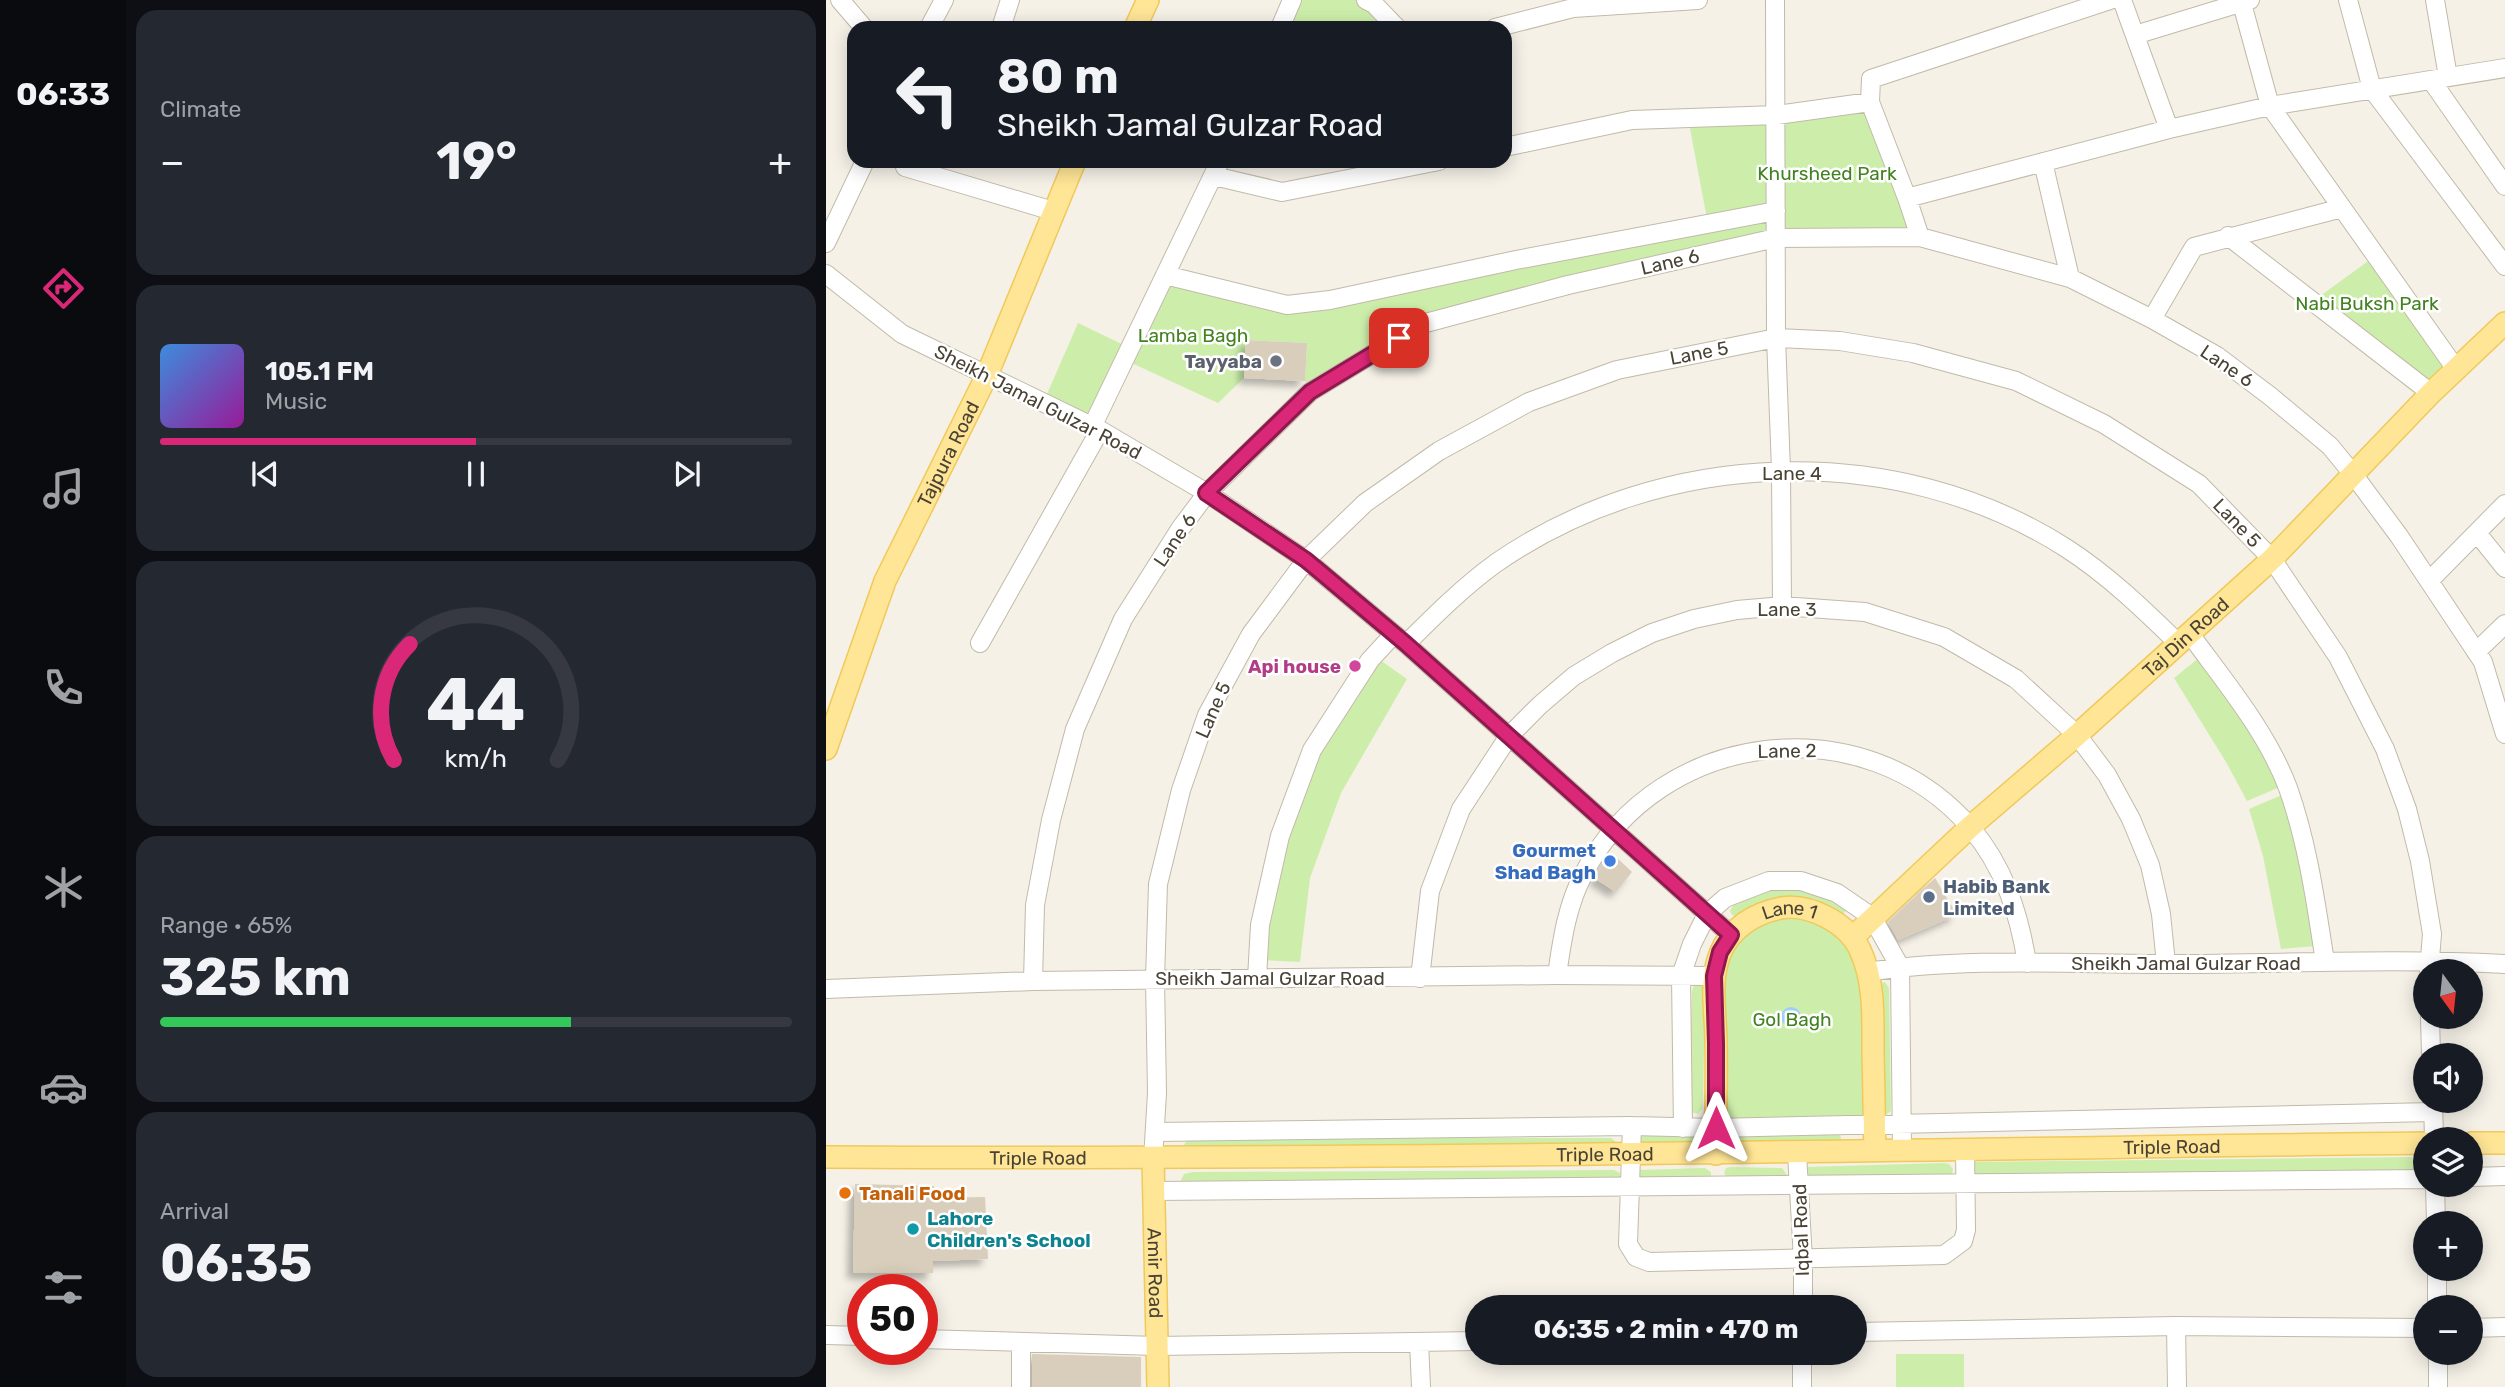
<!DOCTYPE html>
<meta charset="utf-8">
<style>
:root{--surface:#171b24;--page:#242831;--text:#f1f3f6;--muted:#9ea1a6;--line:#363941;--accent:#db2777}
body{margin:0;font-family:Rubik,sans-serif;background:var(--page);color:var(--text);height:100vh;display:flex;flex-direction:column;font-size:26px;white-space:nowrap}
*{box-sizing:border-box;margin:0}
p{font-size:23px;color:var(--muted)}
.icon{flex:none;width:38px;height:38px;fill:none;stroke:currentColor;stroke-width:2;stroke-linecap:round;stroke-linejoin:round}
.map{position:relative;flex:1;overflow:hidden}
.sheet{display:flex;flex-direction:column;gap:10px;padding:10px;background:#0d0f14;width:700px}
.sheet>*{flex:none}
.top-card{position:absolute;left:21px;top:21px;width:665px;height:147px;border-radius:21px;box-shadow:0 4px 18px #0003;background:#171b24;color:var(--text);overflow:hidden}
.needle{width:46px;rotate:165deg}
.fabs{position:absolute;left:1587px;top:959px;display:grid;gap:14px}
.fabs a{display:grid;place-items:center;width:70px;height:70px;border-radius:50%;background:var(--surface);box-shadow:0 4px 18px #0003;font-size:35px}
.speed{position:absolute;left:21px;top:1274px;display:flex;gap:14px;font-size:35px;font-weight:700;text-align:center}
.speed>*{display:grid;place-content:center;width:91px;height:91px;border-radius:50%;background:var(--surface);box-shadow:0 4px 18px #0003;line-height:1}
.speed .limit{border:10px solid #d22;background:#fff;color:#111}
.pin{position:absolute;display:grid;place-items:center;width:60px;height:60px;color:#fff;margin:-30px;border-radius:14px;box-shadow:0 4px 10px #0006}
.me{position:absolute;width:77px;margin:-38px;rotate:0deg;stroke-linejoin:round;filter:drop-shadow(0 0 5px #0008)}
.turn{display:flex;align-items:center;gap:24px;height:147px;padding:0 35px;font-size:32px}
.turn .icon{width:91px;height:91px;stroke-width:2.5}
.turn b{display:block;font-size:49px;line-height:60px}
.big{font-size:52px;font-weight:700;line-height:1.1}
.sheet .card{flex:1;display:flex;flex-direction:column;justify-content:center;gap:10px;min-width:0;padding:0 24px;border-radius:21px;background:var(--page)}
.sheet .dial{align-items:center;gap:0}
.dial svg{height:182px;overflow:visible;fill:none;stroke:var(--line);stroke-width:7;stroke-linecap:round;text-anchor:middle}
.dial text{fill:var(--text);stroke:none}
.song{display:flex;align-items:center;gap:21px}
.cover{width:84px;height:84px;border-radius:10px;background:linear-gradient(135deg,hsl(210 70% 55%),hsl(300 70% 35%))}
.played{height:7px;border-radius:4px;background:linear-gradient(90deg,var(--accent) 50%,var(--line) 50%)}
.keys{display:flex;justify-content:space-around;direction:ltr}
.heat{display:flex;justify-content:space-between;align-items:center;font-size:38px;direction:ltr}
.charge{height:10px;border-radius:5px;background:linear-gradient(90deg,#34c759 65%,var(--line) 0)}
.trip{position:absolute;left:639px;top:1295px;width:402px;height:70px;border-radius:35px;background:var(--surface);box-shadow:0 4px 18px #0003;font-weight:700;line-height:70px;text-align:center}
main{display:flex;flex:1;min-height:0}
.dock{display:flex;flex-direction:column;width:126px;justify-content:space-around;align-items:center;background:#090b0e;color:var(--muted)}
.dock .icon{width:49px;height:49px}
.dock .on{color:var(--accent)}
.dock b{font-size:32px;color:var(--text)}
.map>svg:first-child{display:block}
.green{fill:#cdeeab}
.water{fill:#9dcff8}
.building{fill:#d8cebb;filter:url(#shadow)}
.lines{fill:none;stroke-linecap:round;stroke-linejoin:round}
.minor-casing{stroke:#c2baa8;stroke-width:20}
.major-casing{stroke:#f0c95a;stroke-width:24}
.minor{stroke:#fff;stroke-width:18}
.major{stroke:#ffe596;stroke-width:21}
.route-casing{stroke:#8e194d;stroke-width:18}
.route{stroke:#db2777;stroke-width:12}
.worship-dot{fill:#6b7280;stroke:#fff;stroke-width:2.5}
.hotel-dot{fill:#d1479c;stroke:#fff;stroke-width:2.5}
.shop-dot{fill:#3f7fe0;stroke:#fff;stroke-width:2.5}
.service-dot{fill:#5c6f8a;stroke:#fff;stroke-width:2.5}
.food-dot{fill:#e8710a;stroke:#fff;stroke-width:2.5}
.culture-dot{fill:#0f9aa8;stroke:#fff;stroke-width:2.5}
.labels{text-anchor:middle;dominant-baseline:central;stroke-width:5;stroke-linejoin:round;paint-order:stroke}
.park-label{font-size:19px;fill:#428221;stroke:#fff}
.street-label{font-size:19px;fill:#494235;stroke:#fff}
.worship-label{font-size:19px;font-weight:bold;fill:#5b616d;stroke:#fff;text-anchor:end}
.hotel-label{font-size:19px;font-weight:bold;fill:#b23c85;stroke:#fff;text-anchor:end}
.shop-label{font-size:19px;font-weight:bold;fill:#366cbe;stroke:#fff;text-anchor:end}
.service-label{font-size:19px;font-weight:bold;fill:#4e5e75;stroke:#fff;text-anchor:start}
.food-label{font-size:19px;font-weight:bold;fill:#c56008;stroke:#fff;text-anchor:start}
.culture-label{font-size:19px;font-weight:bold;fill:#0d838f;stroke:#fff;text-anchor:start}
</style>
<main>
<nav class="dock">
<b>06:33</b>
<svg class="icon on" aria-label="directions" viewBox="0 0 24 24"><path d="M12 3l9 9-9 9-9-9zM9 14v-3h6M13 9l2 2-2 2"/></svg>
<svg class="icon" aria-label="music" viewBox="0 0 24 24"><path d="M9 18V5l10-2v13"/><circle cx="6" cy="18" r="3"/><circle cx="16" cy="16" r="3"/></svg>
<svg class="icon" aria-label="phone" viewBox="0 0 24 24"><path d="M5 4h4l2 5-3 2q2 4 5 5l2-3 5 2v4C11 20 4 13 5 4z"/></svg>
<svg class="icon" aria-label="climate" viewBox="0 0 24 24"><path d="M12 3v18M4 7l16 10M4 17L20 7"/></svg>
<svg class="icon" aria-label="car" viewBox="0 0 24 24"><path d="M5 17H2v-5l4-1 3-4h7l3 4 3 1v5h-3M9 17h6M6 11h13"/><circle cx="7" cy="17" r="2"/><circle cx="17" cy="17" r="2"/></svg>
<svg class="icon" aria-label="filters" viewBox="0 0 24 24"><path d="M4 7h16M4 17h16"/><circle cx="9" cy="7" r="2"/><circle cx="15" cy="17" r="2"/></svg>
</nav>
<section class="sheet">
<div class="card"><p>Climate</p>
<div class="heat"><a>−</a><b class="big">19°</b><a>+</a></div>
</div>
<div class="card">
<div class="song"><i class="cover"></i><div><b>105.1 FM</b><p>Music</p></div></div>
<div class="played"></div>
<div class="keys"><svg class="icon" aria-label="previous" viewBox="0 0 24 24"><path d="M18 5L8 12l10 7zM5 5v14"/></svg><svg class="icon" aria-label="pause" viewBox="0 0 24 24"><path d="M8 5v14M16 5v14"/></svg><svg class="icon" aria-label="next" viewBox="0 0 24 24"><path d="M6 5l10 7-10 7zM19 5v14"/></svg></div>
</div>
<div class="card dial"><svg viewBox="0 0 100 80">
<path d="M14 69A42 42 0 1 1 86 69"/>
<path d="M14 69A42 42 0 0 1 21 18" stroke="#db2777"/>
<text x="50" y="56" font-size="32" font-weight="700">44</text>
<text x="50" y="72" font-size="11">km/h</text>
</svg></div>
<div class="card"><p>Range · 65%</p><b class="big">325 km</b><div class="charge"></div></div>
<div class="card"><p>Arrival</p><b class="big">06:35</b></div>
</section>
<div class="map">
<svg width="1679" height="1387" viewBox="0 0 1679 1387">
<defs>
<filter id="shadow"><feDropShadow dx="-6" dy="6" stdDeviation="3.5" flood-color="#0004"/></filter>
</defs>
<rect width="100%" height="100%" fill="#f5f1e7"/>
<path class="green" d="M466,0H540L571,28H454Z
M1044,102L1094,237L950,238L596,324L484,392L479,381L481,343L420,340L418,378L392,403L299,360L270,418L221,394L252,323L304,348L339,275L461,305L882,224L862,118Z
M1549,256L1630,369L1605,393L1486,302Z
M1374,657L1425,726L1454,787L1421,801L1400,762L1348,678Z
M554,660L581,679L515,793L484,878L474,962L435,960L454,854L488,754Z
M1458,794L1481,877L1491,946L1455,949L1437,856L1423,809Z
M961,885L997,893L1020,910L1016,916L911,917L906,915L904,911L907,905L948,887Z
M967,917L986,919L1008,929L1036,967L1038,1119L896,1124L898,968C913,934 932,923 967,917Z
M1059,982L1063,988L1065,1111L1061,1114H1058L1054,983Z
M872,984L876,985L879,990L877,1108L872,1114L865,1112L863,1108L866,991L868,985Z
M815,1134L880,1135V1143L814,1149L810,1137Z
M902,1134H1014L1016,1142L904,1145L901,1141Z
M444,1138H785L789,1141L790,1145L357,1148L359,1143L363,1140Z
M1586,1157L1590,1165L1585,1172L1148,1180L1147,1162Z
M1118,1163L1123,1164L1127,1169L1126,1175L980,1180V1167Z
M905,1167L956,1168L961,1175L959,1179H902L898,1173L900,1168Z
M879,1168L885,1172V1179L812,1181V1170Z
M788,1170L794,1173V1179L357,1183L355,1180L358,1174L367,1172Z
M1070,1354H1138V1387H1070Z"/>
<path class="water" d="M955 1017a10 10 0 1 1 20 0a10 10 0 1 1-20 0Z"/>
<path class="building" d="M420,340L481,343L479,381L418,378Z
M786,853L806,872L790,892L768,878Z
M1109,878L1131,915L1072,940L1062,922Z
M29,1184L108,1186V1198L159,1197L162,1259L107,1261V1273H27Z
M206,1354L315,1357V1387H206Z"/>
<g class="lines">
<defs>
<path id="minor" d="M14,0L38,28
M540,0L548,4L571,28
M949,0L950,338L955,470L956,606
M1296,0L1343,129
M1415,0L1444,106L1630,369
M1522,0L1546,89L1679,266
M1609,0L1622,77
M103,28L118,0
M175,28L184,0
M454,28L466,0
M669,28L747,8L872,0
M1309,35L1424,0
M1605,80L1679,186
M1044,102L1081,198
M679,147L806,120L951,115L1044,102L1045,79L1284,0
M1217,162L1244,278
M79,167L227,211
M388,176L456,192L613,161
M1402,236L1605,393
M1094,237L1081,198L1343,129L1444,106L1679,68
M0,243L39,161
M0,274L76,334L274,430L381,493L480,560L580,644L905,935
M339,275L461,305L504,300L690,260L950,211
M1326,319L1368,247L1516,208
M266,427L394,161
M1651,533L1679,568
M1603,581L1679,504
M1364,634C1399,682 1441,732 1462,788C1482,844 1490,904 1499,962
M154,643L274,430
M580,644C608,616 637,587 670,563C836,448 1069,439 1240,548C1282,575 1317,609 1353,644
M1650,652L1679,624
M1042,972C1138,957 1247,964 1344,964C1456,964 1568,958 1679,964
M731,975C736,940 741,905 758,873C834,729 1038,704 1145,828C1178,867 1193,913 1201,963
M431,978L434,925L454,836L486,750L544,660L568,634
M594,978L604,891L635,809L683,736L714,705L748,676L786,653L826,633L868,619L911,610L956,606L1039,612L1118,637L1190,679L1251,735L1281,775L1305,819L1324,865L1335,914L1340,964
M207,981L209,905L225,820L249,729L297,619L354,529L381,493L484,392L596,324L742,285L950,238L1094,237L1244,278L1326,319L1391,356L1444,396L1504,446L1527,474L1573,536L1657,662L1679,734
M0,989L207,981L731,975L888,976
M1604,1017L1605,1055
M1607,1101L1608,1139
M806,1126L802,1244L810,1257L823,1262L1118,1255L1137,1241L1140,1230L1139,1149
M857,1128L855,976L866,944L881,914L899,898L943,881H975L1011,893L1046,917L1074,967L1076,1149
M329,1132L806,1126L889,1128L1607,1112
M971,1153L977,1260V1307
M327,1159L331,1093L329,979L332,884L355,790L381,715L425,634L480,560L539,503L613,451L703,402L791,370L950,338L1014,341L1087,353L1190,381L1278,424L1373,484L1446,559L1512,657L1559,749L1581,809L1594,861L1606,934L1603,971
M1645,1177L1679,1176
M1609,1185L1610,1223
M328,1191L1600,1179
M1611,1269V1307
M1350,1326L1351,1387
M1645,1328L1679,1327
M1029,1332L1350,1326L1600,1328
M0,1335L37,1336
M96,1339L331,1346L651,1341
M593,1342L595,1387
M1612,1353V1387
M195,1387V1343
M976,1387V1353"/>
<g id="major">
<path d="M309,28L322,0"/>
<path id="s1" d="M0,749L59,581L161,375L249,161"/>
<path id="s2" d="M1027,937L1144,827L1251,735L1446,559L1605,393L1679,323"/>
<path d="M1645,1143H1679"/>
<path id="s3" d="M890,1154C889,1117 891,1080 890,1043C890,1014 883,981 894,954C904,928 929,913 955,908C983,903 1022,923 1034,950C1049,981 1047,1021 1047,1054C1048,1086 1048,1118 1049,1150"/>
<path id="s4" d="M0,1157C533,1160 1066,1150 1600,1143"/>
<path id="s5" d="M327,1159L332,1387"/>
</g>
</defs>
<use href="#minor" class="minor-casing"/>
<use href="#major" class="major-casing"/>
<use href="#minor" class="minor"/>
<use href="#major" class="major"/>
</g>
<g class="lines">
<defs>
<path id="route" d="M573,338L484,392L380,493L480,560L498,575L580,644L905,935L894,952L888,976L890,1044V1128"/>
</defs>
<use href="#route" class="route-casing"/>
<use href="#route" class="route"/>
</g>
<circle class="worship-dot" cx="450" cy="361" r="7"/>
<circle class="hotel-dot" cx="529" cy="666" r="7"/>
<circle class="shop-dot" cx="784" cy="861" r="7"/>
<circle class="service-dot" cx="1103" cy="897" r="7"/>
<circle class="food-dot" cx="19" cy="1193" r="7"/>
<circle class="culture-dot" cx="87" cy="1229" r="7"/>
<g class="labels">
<g class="park-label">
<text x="1001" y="173">Khursheed Park</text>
<text x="1541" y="303">Nabi Buksh Park</text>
<text x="367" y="335">Lamba Bagh</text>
<text x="966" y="1019">Gol Bagh</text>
</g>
<g class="street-label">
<text transform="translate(844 262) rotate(-13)">Lane 6</text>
<text transform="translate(873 353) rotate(-11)">Lane 5</text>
<text transform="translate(1401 366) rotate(34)">Lane 6</text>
<text transform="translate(212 402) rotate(27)">Sheikh Jamal Gulzar Road</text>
<text stroke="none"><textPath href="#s1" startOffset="320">Tajpura Road</textPath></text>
<text x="966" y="473">Lane 4</text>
<text transform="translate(1411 523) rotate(46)">Lane 5</text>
<text transform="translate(349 540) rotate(-56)">Lane 6</text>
<text x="961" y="609">Lane 3</text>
<text stroke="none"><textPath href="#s2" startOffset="448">Taj Din Road</textPath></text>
<text transform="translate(387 710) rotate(-66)">Lane 5</text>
<text transform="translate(961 751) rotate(-1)">Lane 2</text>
<text stroke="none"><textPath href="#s3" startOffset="289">Lane 1</textPath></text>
<text x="1360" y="963">Sheikh Jamal Gulzar Road</text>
<text x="444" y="978">Sheikh Jamal Gulzar Road</text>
<text stroke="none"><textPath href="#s4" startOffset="1346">Triple Road</textPath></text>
<text stroke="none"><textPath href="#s4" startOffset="779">Triple Road</textPath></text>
<text stroke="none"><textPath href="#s4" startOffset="212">Triple Road</textPath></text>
<text transform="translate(975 1230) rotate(-92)">Iqbal Road</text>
<text stroke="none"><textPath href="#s5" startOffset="114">Amir Road</textPath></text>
</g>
<g class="worship-label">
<text x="436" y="361">Tayyaba</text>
</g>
<g class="hotel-label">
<text x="515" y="666">Api house</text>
</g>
<g class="shop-label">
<text x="770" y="850">Gourmet<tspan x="770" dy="22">Shad Bagh</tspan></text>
</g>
<g class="service-label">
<text x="1117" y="886">Habib Bank<tspan x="1117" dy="22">Limited</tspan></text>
</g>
<g class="food-label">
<text x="33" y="1193">Tanali Food</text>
</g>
<g class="culture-label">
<text x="101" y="1218">Lahore<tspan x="101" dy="22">Children's School</tspan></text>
</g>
</g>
</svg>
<div class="fabs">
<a><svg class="needle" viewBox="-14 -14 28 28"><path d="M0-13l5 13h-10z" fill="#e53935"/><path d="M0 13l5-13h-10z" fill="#9ea1a6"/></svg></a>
<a><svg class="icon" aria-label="sound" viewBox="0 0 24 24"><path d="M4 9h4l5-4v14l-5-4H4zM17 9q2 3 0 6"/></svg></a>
<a><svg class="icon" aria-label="layers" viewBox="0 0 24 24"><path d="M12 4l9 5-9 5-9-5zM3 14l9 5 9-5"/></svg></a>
<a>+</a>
<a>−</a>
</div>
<div class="speed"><div class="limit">50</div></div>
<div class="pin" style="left:573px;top:338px;background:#d93025"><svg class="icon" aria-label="arrive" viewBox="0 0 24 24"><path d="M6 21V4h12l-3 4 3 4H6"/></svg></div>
<svg class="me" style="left:890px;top:1128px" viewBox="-20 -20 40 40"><path d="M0-17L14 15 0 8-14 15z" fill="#db2777" stroke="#fff" stroke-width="4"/></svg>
<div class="trip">06:35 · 2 min · 470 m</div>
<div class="top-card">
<div class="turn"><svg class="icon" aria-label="left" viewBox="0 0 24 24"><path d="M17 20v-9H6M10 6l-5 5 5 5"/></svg><div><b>80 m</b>Sheikh Jamal Gulzar Road</div></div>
</div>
</div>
</main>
